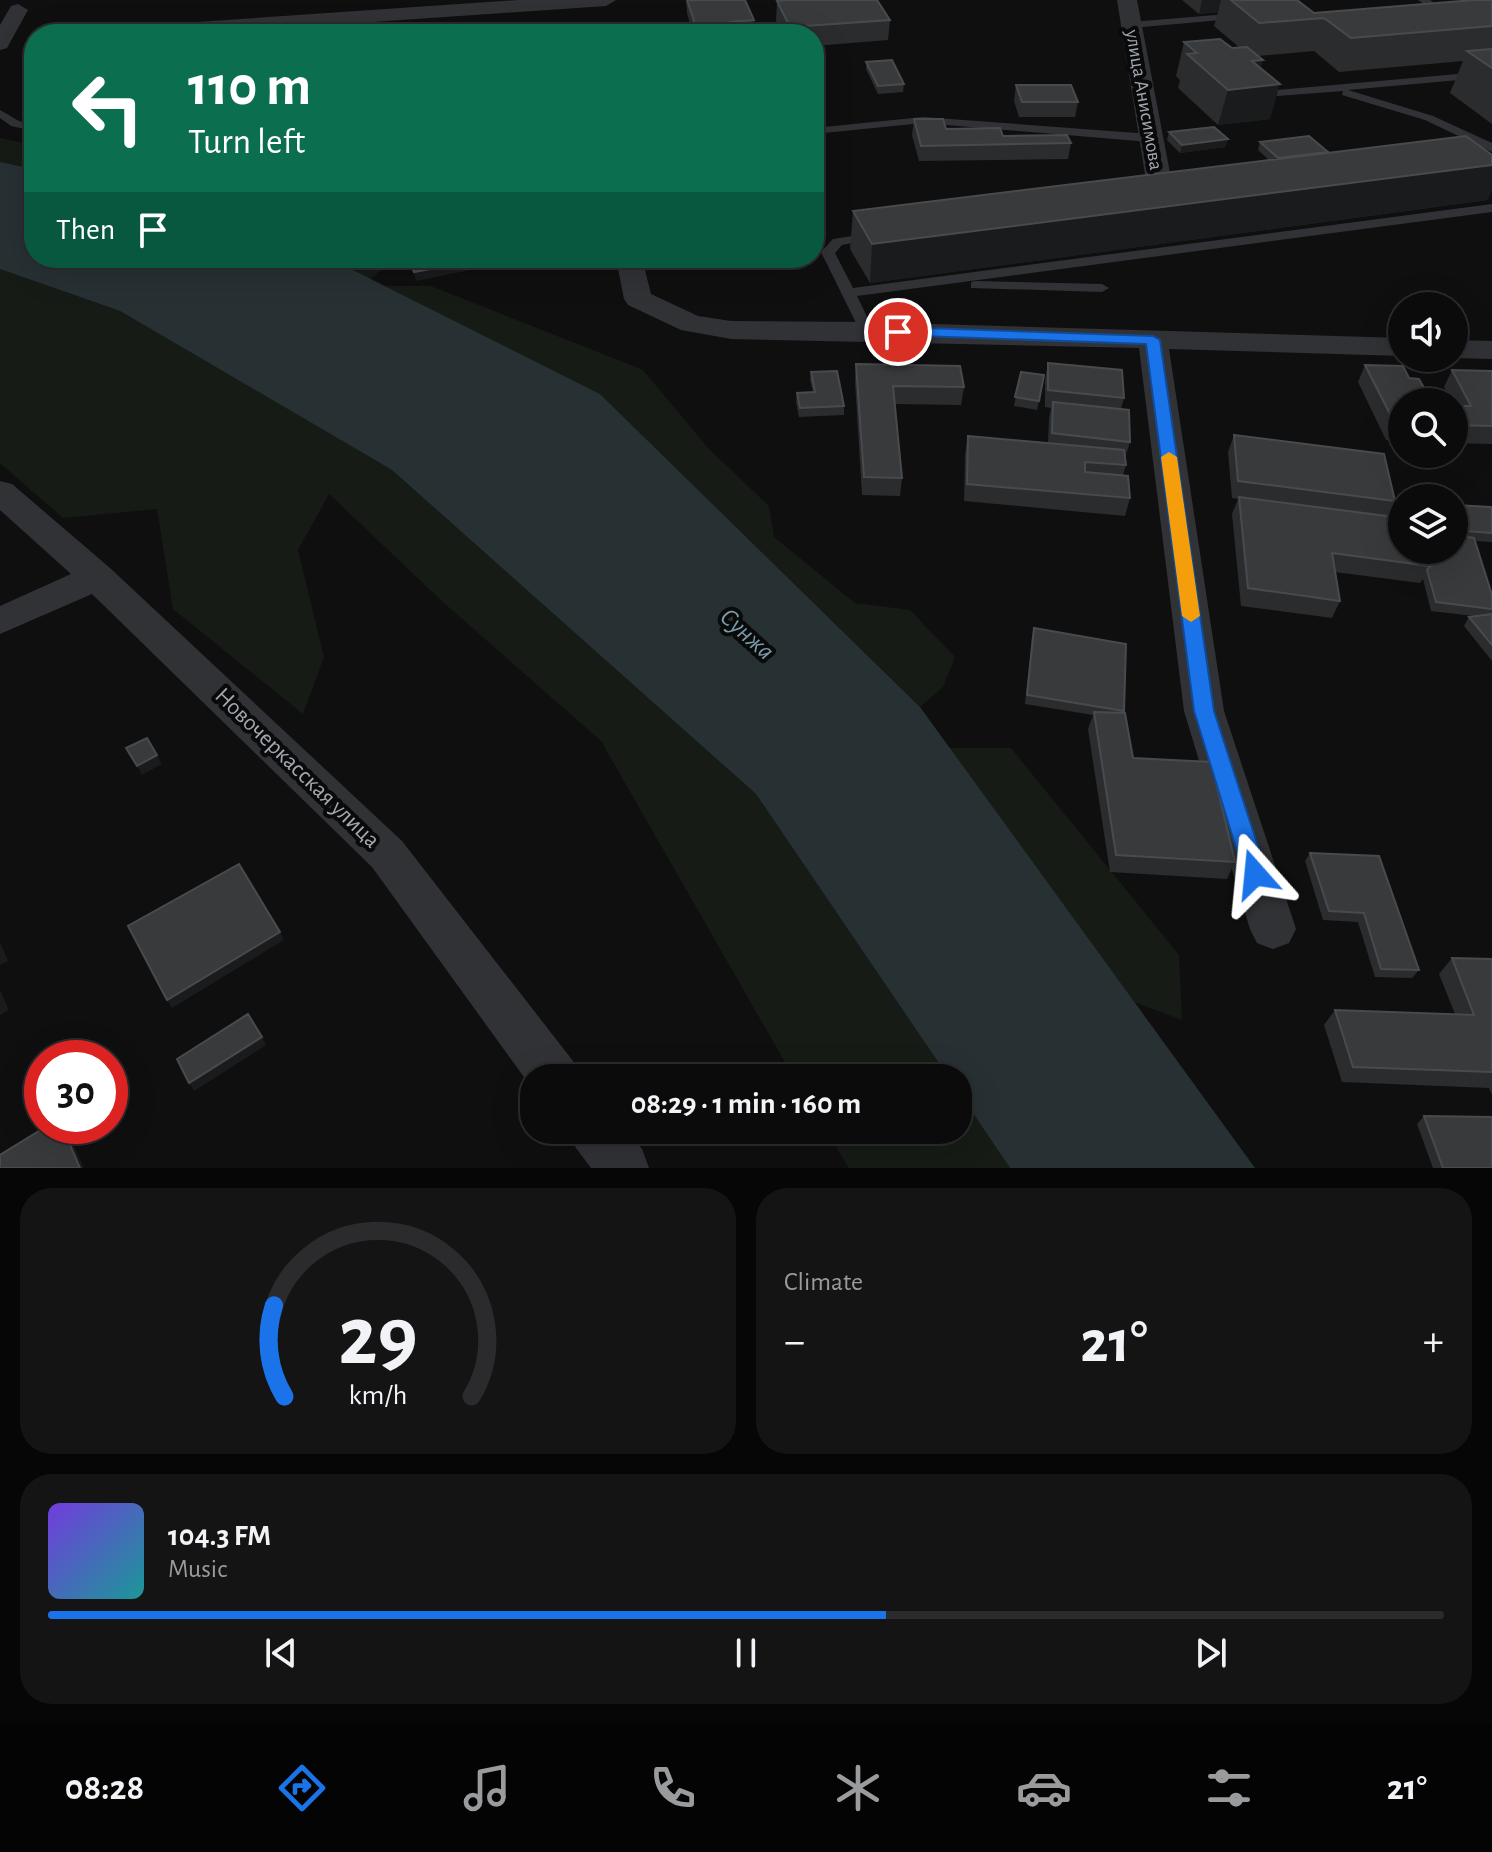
<!DOCTYPE html>
<meta charset="utf-8">
<style>
:root{--surface:#0b0b0c;--page:#141415;--text:#f1f3f6;--muted:#9a9b9d;--line:#2b2b2d;--accent:#1a73e8}
body{margin:0;font-family:"Alegreya Sans",sans-serif;background:var(--page);color:var(--text);height:100vh;display:flex;flex-direction:column;font-size:30px;white-space:nowrap}
*{box-sizing:border-box;margin:0}
p{font-size:26px;color:var(--muted)}
.icon{flex:none;width:44px;height:44px;fill:none;stroke:currentColor;stroke-width:2;stroke-linecap:round;stroke-linejoin:round}
.map{position:relative;height:1168px;overflow:hidden}
.side{display:flex;flex-direction:column;gap:20px;padding:20px;background:#060607;flex:1}
.side>*{flex:none}
.top-card{position:absolute;left:24px;top:24px;width:800px;height:244px;border-radius:32px;box-shadow:0 8px 32px #0002,0 0 0 2px var(--line);background:#0b6e4f;color:#fff;overflow:hidden}
.tools{position:absolute;left:1388px;top:292px;display:grid;gap:16px}
.tools a{display:grid;place-items:center;width:80px;height:80px;border-radius:50%;background:var(--surface);box-shadow:0 8px 32px #0002,0 0 0 2px var(--line);font-size:40px}
.speed{position:absolute;left:24px;top:1040px;display:flex;gap:16px;font-size:40px;font-weight:700;text-align:center}
.speed>*{display:grid;place-content:center;width:104px;height:104px;border-radius:50%;background:var(--surface);box-shadow:0 8px 32px #0002,0 0 0 2px var(--line);line-height:1}
.speed .limit{border:12px solid #d22;background:#fff;color:#111}
.pin{position:absolute;display:grid;place-items:center;width:68px;height:68px;color:#fff;margin:-34px;border:4px solid #fff;border-radius:50%;box-shadow:0 2px 8px #0007}
.me{position:absolute;width:88px;margin:-44px;rotate:342deg;stroke-linejoin:round;filter:drop-shadow(0 0 6px #0008)}
.turn{display:flex;align-items:center;gap:28px;height:168px;padding:0 32px;font-size:36px}
.turn .icon{width:104px;height:104px;stroke-width:2.5}
.turn b{display:block;font-size:56px;line-height:68px}
.then{display:flex;align-items:center;height:76px;padding:0 32px;background:#0003;gap:16px;font-size:30px}
.big{font-size:60px;font-weight:700;line-height:1.1}
.side .tile{flex:1;display:flex;flex-direction:column;justify-content:center;gap:12px;min-width:0;padding:0 28px;border-radius:32px;background:var(--page)}
.side .dial{align-items:center;gap:0}
.dial svg{height:208px;overflow:visible;fill:none;stroke:var(--line);stroke-width:7;stroke-linecap:round;text-anchor:middle}
.dial text{fill:var(--text);stroke:none}
.song{display:flex;align-items:center;gap:24px}
.cover{width:96px;height:96px;border-radius:12px;background:linear-gradient(135deg,hsl(260 70% 55%),hsl(180 70% 35%))}
.played{height:8px;border-radius:4px;background:linear-gradient(90deg,var(--accent) 60%,var(--line) 60%)}
.keys{display:flex;justify-content:space-around;direction:ltr}
.heat{display:flex;justify-content:space-between;align-items:center;font-size:44px;direction:ltr}
.side .tiles{flex:1;display:grid;gap:20px;grid-template-columns:1fr 1fr}
.tile:last-child{grid-column:span 2}
.trip{position:absolute;left:520px;top:1064px;width:452px;height:80px;border-radius:32px;background:var(--surface);box-shadow:0 8px 32px #0002,0 0 0 2px var(--line);font-weight:700;line-height:80px;text-align:center}
.tabs{display:flex;height:128px;justify-content:space-around;align-items:center;background:#040405;color:var(--muted)}
.tabs .icon{width:56px;height:56px}
.tabs .active{color:var(--accent)}
.tabs b{font-size:36px;color:var(--text)}
.map>svg:first-child{display:block}
.green{fill:#161b16}
.water{fill:#273033}
.lines{fill:none;stroke-linecap:round;stroke-linejoin:round}
.service{fill:#303235;fill-rule:evenodd}
.minor{fill:#303235;fill-rule:evenodd}
.wall{fill:#2b2c2e}
.shaded-wall{fill:#1a1b1c}
.building{fill:#383a3c;stroke:#484b4e;stroke-width:2}
.route{fill:#1a73e8;stroke:#114b97;stroke-width:2}
.slow{fill:#f59e0b}
.labels{text-anchor:middle;dominant-baseline:central;stroke-width:8;stroke-linejoin:round;paint-order:stroke}
.far-street-label{font-size:20px;fill:#a1a8b1;stroke:#0a0a0b}
.street-label{font-size:24px;fill:#a1a8b1;stroke:#0a0a0b}
.water-label{font-size:26px;font-style:italic;fill:#799cab;stroke:#0a0a0b}
</style>
<div class="map">
<svg width="1492" height="1168" viewBox="0 0 1492 1168">
<rect width="100%" height="100%" fill="#0f0f10"/>
<path class="green" d="M0,138L34,145V169L0,162Z
M329,258H379L387,266L370,279Z
M0,269L120,311L392,470L756,794L949,1078H794L601,741L444,603L329,494L298,550L324,657L303,714L173,609L157,509L63,518L0,463Z
M385,286H431L643,370L709,449L769,506L774,537L855,603L910,610L955,657L943,687L920,707L600,394Z
M949,748H1011L1179,955L1182,1020L1134,1002Z
M958,1091L1010,1168H849L826,1130H958Z"/>
<path class="water" d="M0,162L34,169V258H329L600,394L920,707L1255,1168H1010L958,1091V1078H949L756,794L392,470L120,311L0,269Z"/>
<g class="lines">
<path class="service" d="M1418,0H1430L1453,16L1444,18Z
M1240,13L1245,16L1244,18L1131,28L1126,25L1131,22Z
M1492,71V77L1348,90L1433,116L1492,143V152L1425,120L1342,95L1343,91L1277,96L1271,93L1277,90Z
M0,110L19,121L34,125V131L11,126L0,118Z
M923,117L1150,134L1156,138L1150,142L923,123L814,134V128Z
M1492,204V212L857,296L874,331L867,335L860,331L821,252L833,239L878,232V238L842,245L835,253L853,288Z
M976,281L1102,284L1109,288L1102,292L971,288V282Z"/>
<path class="minor" d="M519,0H616L606,6L199,34H99L109,28Z
M1117,0H1137L1175,199L1171,204H1153L1149,199Z
M18,4L28,10L7,48L0,50V25L11,6Z
M616,258H642L651,294L698,316L731,321L867,322L1402,338V356L1169,349L1224,711L1296,929L1289,943L1273,949L1257,943L1250,929L1184,711L1139,348L731,339L681,330L628,305L624,299Z
M1454,340L1492,341V359L1454,358Z
M0,481L12,484L110,568L402,841L573,1061L580,1078H534V1091L372,867L92,594L0,634V606L71,574L0,510Z
M568,1130H626L642,1149L649,1168H591L576,1148Z"/>
</g>
<path class="wall" d="M686,0L754,20V34H634L633,25L690,24L687,13Z
M1182,0H1297L1314,13L1492,0V124L1450,93L1463,61L1339,72L1314,51L1258,56L1263,60L1260,68L1270,119L1218,125L1178,88L1180,80L1176,76L1184,42L1232,48H1240L1214,26L1218,12L1199,14Z
M777,1L890,20L888,40L814,46V34H783L776,21Z
M866,62L904,84L903,92L878,94L866,69Z
M1016,85L1078,102L1075,117H1019L1014,101Z
M914,119L946,129L1071,143L1068,159L919,161L912,135Z
M1169,132L1228,139L1225,147L1180,153L1167,140Z
M1260,142L1328,153L1488,200L870,283L850,249L853,211L1269,160L1258,150Z
M1048,363L1124,398L1121,409L1130,442L1125,458L1126,465L1123,475L1130,498L1125,516L964,501L965,454L968,436L1048,443L1049,419L1051,408L1045,407V380Z
M856,364L964,387L961,405L895,404L902,478L900,496L862,495L855,382Z
M1365,365L1402,402V440H1386L1358,382Z
M1452,370L1492,371V444L1454,443V402H1452L1444,387Z
M811,372L844,406V415L799,417L796,402L797,393L813,392L810,380Z
M1021,372L1044,375L1037,410L1014,406Z
M1234,435L1395,501L1388,516L1402,550H1454V505L1492,510V542L1475,541L1492,595V661L1464,626L1469,617L1474,616L1431,611L1423,579L1420,583L1335,572L1340,601L1332,618L1241,606L1232,514L1238,499L1232,498L1228,452Z
M1034,628L1124,711V713L1133,758L1235,862L1227,879L1110,872L1088,729L1093,715L1025,704L1032,637Z
M1310,853L1419,970L1412,978L1375,977L1358,922L1323,920L1305,861Z
M1452,958L1492,959V1095L1489,1088L1342,1082L1324,1025L1335,1010L1455,1014L1439,974Z
M1424,1116L1492,1168H1433L1417,1124Z"/>
<path class="shaded-wall" d="M1202,0H1221L1218,12L1199,14Z
M1263,60L1255,87L1280,84L1270,119L1218,125L1228,90L1252,61Z
M1228,139L1225,147L1180,153L1182,145Z
M1492,165V190L1488,200L870,283L872,244Z
M489,258L490,266L416,281L414,272Z
M157,755L162,764L142,775L137,766Z
M280,932L284,940L172,1008L167,1000Z
M0,942L8,961L0,965Z
M0,990L9,1010L0,1015Z
M262,1037L266,1045L194,1091L189,1083Z
M62,1126H65L84,1168H80Z"/>
<path class="building" d="M687,0H745L754,20L730,22L734,34H636L633,25L695,24Z
M787,0H877L890,20L790,27L777,1Z
M1231,0H1297L1314,13L1474,0H1492V26L1351,38L1324,18L1259,23Z
M285,31V34H263Z
M1220,39L1232,48L1247,47L1263,60L1252,61L1280,84L1228,90L1187,54L1197,53L1184,42Z
M1492,49V68L1467,51Z
M892,60L904,84L878,86L866,62Z
M1016,85H1071L1078,102H1022Z
M914,119H943L946,129L1000,128L1003,136L1067,135L1071,143L921,146Z
M1214,127L1228,139L1182,145L1169,132Z
M1309,136L1328,152L1278,158L1260,142Z
M1466,136L1492,155V165L872,244L853,211Z
M412,258H486L414,272L408,259Z
M1048,363L1122,370L1124,398L1048,390Z
M856,364L960,366L964,387L893,386L902,478L864,477Z
M1365,365L1403,366L1409,378L1419,379L1432,402H1402V423L1394,422Z
M1452,370L1492,371V426L1454,425V406H1471Z
M837,371L844,406L800,408L797,393L815,392L811,372Z
M1021,372L1044,375L1039,401L1015,397Z
M1053,402L1129,410L1130,442L1052,433Z
M1234,435L1384,454L1395,501L1238,481Z
M968,436L1124,450L1126,465L1085,462V472L1128,476L1130,498L967,484Z
M1239,497L1402,518V550H1426L1430,566L1332,553L1340,601L1248,588Z
M1454,505L1491,507L1492,510V533L1454,530Z
M1454,535L1474,538L1492,595V609L1436,602L1427,570L1430,566L1426,550H1454Z
M1492,614V645L1469,617Z
M1034,628L1126,644L1124,711L1027,695Z
M1094,712L1125,713L1133,758L1211,762L1235,862L1116,855Z
M147,738L157,755L137,766L126,748Z
M1310,853L1379,856L1419,970L1381,969L1364,913L1329,911Z
M239,864L280,932L167,1000L128,926Z
M1452,958L1492,959V1072L1353,1067L1335,1010L1474,1015Z
M248,1014L262,1037L189,1083L177,1059Z
M1424,1116L1492,1117V1168H1443Z
M47,1126H62L80,1168H0V1155Z"/>
<path class="route" d="M898,327L1153,336L1160,340L1214,711L1267,874L1263,881L1255,884L1248,881L1244,874L1194,711L1146,344L893,335V328Z"/>
<path class="slow" d="M1169,452L1177,457L1200,616L1191,622L1182,616L1161,457Z"/>
<g class="labels">
<g class="far-street-label">
<text transform="translate(1144 100) rotate(80)">улица Анисимова</text>
</g>
<g class="street-label">
<text transform="translate(297 768) rotate(44)">Новочеркасская улица</text>
</g>
<g class="water-label">
<text transform="translate(747 634) rotate(42)">Сунжа</text>
</g>
</g>
</svg>
<div class="tools">
<a><svg class="icon" aria-label="sound" viewBox="0 0 24 24"><path d="M4 9h4l5-4v14l-5-4H4zM17 9q2 3 0 6"/></svg></a>
<a><svg class="icon" aria-label="search" viewBox="0 0 24 24"><circle cx="10" cy="10" r="6"/><path d="M15 15l6 6"/></svg></a>
<a><svg class="icon" aria-label="layers" viewBox="0 0 24 24"><path d="M12 4l9 5-9 5-9-5zM3 14l9 5 9-5"/></svg></a>
</div>
<div class="speed"><div class="limit">30</div></div>
<div class="pin" style="left:898px;top:332px;background:#d93025"><svg class="icon" aria-label="arrive" viewBox="0 0 24 24"><path d="M6 21V4h12l-3 4 3 4H6"/></svg></div>
<svg class="me" style="left:1255px;top:874px" viewBox="-20 -20 40 40"><path d="M0-17L14 15 0 8-14 15z" fill="#1a73e8" stroke="#fff" stroke-width="4"/></svg>
<div class="trip">08:29 · 1 min · 160 m</div>
<div class="top-card">
<div class="turn"><svg class="icon" aria-label="left" viewBox="0 0 24 24"><path d="M17 20v-9H6M10 6l-5 5 5 5"/></svg><div><b>110 m</b>Turn left</div></div>
<div class="then">Then<svg class="icon" aria-label="arrive" viewBox="0 0 24 24"><path d="M6 21V4h12l-3 4 3 4H6"/></svg></div>
</div>
</div>
<section class="side">
<div class="tiles">
<div class="tile dial"><svg viewBox="0 0 100 80">
<path d="M14 69A42 42 0 1 1 86 69"/>
<path d="M14 69A42 42 0 0 1 10 34" stroke="#1a73e8"/>
<text x="50" y="56" font-size="32" font-weight="700">29</text>
<text x="50" y="72" font-size="11">km/h</text>
</svg></div>
<div class="tile"><p>Climate</p>
<div class="heat"><a>−</a><b class="big">21°</b><a>+</a></div>
</div>
<div class="tile">
<div class="song"><i class="cover"></i><div><b>104.3 FM</b><p>Music</p></div></div>
<div class="played"></div>
<div class="keys"><svg class="icon" aria-label="previous" viewBox="0 0 24 24"><path d="M18 5L8 12l10 7zM5 5v14"/></svg><svg class="icon" aria-label="pause" viewBox="0 0 24 24"><path d="M8 5v14M16 5v14"/></svg><svg class="icon" aria-label="next" viewBox="0 0 24 24"><path d="M6 5l10 7-10 7zM19 5v14"/></svg></div>
</div>
</div>
</section>
<nav class="tabs">
<b>08:28</b>
<svg class="icon active" aria-label="directions" viewBox="0 0 24 24"><path d="M12 3l9 9-9 9-9-9zM9 14v-3h6M13 9l2 2-2 2"/></svg>
<svg class="icon" aria-label="music" viewBox="0 0 24 24"><path d="M9 18V5l10-2v13"/><circle cx="6" cy="18" r="3"/><circle cx="16" cy="16" r="3"/></svg>
<svg class="icon" aria-label="phone" viewBox="0 0 24 24"><path d="M5 4h4l2 5-3 2q2 4 5 5l2-3 5 2v4C11 20 4 13 5 4z"/></svg>
<svg class="icon" aria-label="climate" viewBox="0 0 24 24"><path d="M12 3v18M4 7l16 10M4 17L20 7"/></svg>
<svg class="icon" aria-label="car" viewBox="0 0 24 24"><path d="M5 17H2v-5l4-1 3-4h7l3 4 3 1v5h-3M9 17h6M6 11h13"/><circle cx="7" cy="17" r="2"/><circle cx="17" cy="17" r="2"/></svg>
<svg class="icon" aria-label="filters" viewBox="0 0 24 24"><path d="M4 7h16M4 17h16"/><circle cx="9" cy="7" r="2"/><circle cx="15" cy="17" r="2"/></svg>
<b>21°</b>
</nav>
